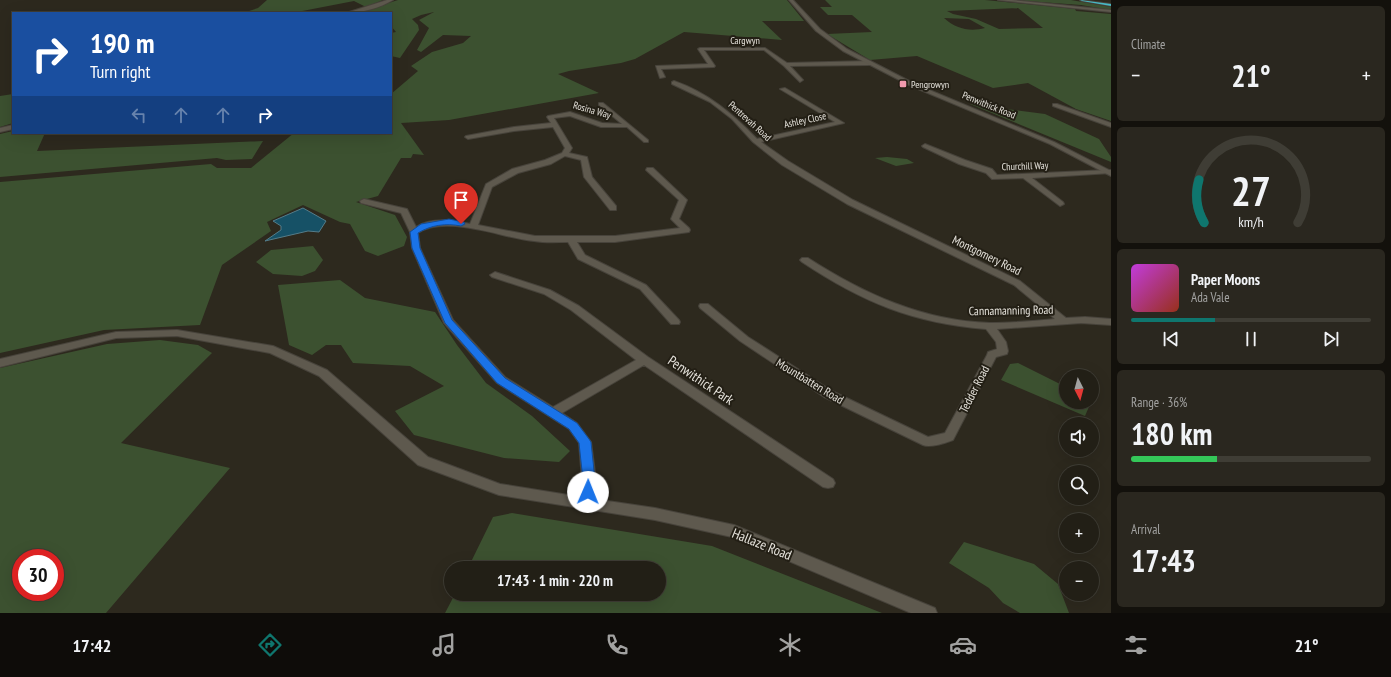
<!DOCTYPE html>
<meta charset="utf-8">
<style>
:root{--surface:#221f16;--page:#2a271f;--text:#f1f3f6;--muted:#a2a2a1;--line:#3f3d35;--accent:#0f766e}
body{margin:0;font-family:"PT Sans Narrow",sans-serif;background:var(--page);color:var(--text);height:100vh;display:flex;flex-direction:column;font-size:15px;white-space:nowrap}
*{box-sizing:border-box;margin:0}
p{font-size:13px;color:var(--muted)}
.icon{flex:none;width:22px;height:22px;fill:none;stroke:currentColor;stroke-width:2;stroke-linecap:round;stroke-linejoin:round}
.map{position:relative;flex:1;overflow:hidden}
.panel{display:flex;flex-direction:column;gap:6px;padding:6px;background:#13110c;width:280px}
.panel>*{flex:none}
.banner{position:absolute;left:12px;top:12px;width:380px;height:122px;border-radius:0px;box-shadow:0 4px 16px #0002,0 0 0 1px var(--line);background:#1a4fa0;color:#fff;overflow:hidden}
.needle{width:26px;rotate:174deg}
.buttons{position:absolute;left:1059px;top:369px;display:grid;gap:8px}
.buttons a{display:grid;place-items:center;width:40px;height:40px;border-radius:50%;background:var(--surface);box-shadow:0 4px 16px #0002,0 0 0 1px var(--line);font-size:20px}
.speed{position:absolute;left:12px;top:549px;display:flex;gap:8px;font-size:20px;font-weight:700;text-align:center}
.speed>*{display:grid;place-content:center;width:52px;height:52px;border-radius:50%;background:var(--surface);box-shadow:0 4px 16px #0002,0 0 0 1px var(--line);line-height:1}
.speed .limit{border:6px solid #d22;background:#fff;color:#111}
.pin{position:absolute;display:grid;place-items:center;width:34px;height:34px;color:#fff;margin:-41px -17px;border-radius:50% 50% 50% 0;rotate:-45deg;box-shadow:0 0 4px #0007}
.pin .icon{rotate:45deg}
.me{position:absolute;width:44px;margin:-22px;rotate:1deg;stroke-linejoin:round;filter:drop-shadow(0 0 3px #0008)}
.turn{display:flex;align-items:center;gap:14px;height:84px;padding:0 12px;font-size:18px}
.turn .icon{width:52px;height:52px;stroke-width:2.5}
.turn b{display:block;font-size:28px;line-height:34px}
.lanes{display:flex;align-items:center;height:38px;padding:0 12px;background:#0003;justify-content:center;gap:20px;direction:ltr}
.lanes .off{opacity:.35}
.big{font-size:30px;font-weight:600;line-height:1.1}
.panel .card{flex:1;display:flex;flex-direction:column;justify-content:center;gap:6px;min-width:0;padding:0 14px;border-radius:6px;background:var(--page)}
.panel .dial{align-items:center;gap:0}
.dial svg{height:104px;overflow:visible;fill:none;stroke:var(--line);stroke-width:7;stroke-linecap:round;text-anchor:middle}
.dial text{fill:var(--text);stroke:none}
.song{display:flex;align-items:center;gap:12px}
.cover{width:48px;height:48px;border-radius:6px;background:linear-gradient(135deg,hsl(290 70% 55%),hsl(10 70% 35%))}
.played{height:4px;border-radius:2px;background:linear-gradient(90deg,var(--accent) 35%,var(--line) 35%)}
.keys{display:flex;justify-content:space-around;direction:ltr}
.heat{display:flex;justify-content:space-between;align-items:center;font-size:22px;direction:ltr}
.charge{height:6px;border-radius:3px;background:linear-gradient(90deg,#34c759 36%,var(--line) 0)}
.trip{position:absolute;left:444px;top:561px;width:222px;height:40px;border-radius:20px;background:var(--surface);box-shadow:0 4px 16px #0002,0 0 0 1px var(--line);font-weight:600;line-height:40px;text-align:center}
.menu{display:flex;height:64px;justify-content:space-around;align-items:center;background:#0e0c09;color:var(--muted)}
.menu .icon{width:28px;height:28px}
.menu .active{color:var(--accent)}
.menu b{font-size:18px;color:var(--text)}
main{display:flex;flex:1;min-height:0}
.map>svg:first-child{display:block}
.green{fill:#3c5130;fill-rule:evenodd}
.water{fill:#165166;stroke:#547c89}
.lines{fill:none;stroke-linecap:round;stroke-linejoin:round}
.minor-casing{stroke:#47433b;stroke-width:2}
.tertiary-casing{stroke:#47433b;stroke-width:2}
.secondary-casing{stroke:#47433b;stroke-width:2}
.trunk-casing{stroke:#47433b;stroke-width:2}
.minor{fill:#5e594e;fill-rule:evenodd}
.tertiary{fill:#5e594e;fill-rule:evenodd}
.secondary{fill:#5e594e;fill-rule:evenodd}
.trunk{fill:#48b8c4;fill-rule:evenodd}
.route{fill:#1a73e8;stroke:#114b97}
.poi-dot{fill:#f29aae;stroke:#231f15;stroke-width:1.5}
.labels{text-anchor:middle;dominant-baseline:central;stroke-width:4;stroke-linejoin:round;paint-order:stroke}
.far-street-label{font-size:10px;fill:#e5e2db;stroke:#231f15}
.far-poi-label{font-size:10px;fill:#e5e2db;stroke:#231f15;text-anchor:start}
.street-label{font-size:12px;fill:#e5e2db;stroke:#231f15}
.near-street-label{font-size:14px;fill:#e5e2db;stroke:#231f15}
</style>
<main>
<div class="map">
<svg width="1111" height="613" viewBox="0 0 1111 613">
<rect width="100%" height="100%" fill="#2d291e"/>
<path class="green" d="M267,0H383L366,7L354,1L292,13H243L258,8Z
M398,0H787L804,21H762L782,40L684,32L635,59L621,63L569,71L558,74L599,93L449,120L401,123L424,155L413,154L411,158H401L378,196L356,202L395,215L407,237L404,246L378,256L365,251L350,224L340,222L303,205L267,222L271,231L222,265L200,325L104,330L0,353V182L211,164L217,168H251L294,133H391V94L418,71L411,66L432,52L463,43L471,36L443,35L421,52L417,50L429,28L419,20L434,12L421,15L412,19L418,25L419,30L400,58L391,56V33L396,32L391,26V13H357Z
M825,0H985L1075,9L1076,11L1111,14V121L1076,109L1028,83L993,88L917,56L870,60L827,34L872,32L852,15H828L820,7H832ZM1018,8L1043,28L999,29L976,19L953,14L947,11ZM944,18L969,19L985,28C970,32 956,29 944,18Z
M1011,0H1071L1111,7V10L1081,5Z
M13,94V123L0,127V96Z
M970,104L1045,114L1099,139L1111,157V162Z
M13,131V133H45L37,151L263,141L252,159L226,160L217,158L0,177V134Z
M887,157L907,159L914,163L896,166L875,158Z
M313,246L323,260L315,271L302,276L273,274L256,262L271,250Z
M340,280L365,298L435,312L457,345L486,383L532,416L570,451L559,462L504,458L414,435L395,411L444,386L410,366L353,363L341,345H326L312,355L289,345L278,285Z
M160,340L198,345L212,353L121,443L230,468L106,613H0V368L107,344ZM21,558H55V592H21Z
M1018,363L1066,387V402H1091L1085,416L1001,380L1010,364Z
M512,513L712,546L882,613H445L455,594H659V568H468L493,517Z
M964,542L1034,564L1058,584L1069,613H1020L1003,603L989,588L949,563Z"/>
<path class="water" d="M303,208L326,221L319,232L308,231L265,241L281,230V226L273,221Z"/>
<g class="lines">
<defs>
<path id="minor" d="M998,0H1012L1111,10V12Z
M700,48H765L787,63L870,61L873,63L870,65L790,66L803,80L800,82L784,66L764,50H704L715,66L714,67L661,69L665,77L660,78L656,66L708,64L698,49Z
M674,81C708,93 732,113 757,139L835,122L780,89L785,88L844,123L761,142L788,161L853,200L1020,281L1066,318L1085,317L1111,319V325L1081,323L997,329L1006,342L1008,351L1007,354L996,357L953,440C945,443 931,448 923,445L824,397L740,341L700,308L699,306L700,304H708L748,337L832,391L928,437L945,433L987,355L988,352L997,349L996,342L986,329C913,323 862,302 802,262L800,260L802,258H808C864,294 923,321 990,323C1012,323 1033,321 1055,319L1014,285L847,204L782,165L753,142L732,119L710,102L672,84V82Z
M599,103H603L648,140V142H644L627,127H601L570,116L554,118L572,148L569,153L587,157L592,177L616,206V210H610L584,177L581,160L565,156L551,164L518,173L492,187L478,225L535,236H615L680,228L671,219L679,200L646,170L647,168H653L687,200L679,219L689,228L690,230L689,232L615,242H577L585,255L646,285L679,320L680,322L679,324H671L640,289L578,259L568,242C557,242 545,243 534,241C502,238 446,214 418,233L420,248L453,320L505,377L553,407L636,360L571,310L544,294L492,277L490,275L495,272L550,290L579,306L648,357L833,479L835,483L833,487L828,488L823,487L644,365L562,413L577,423L591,442L596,480L594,499L655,508L734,525L935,608L937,613H911L732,537L655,520L499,495L418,465L319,376L270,353L177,336L116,338L0,367V359L116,332L177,330L273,346L327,370L428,457L500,484L581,497L582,480L579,443L569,429L497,383L444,323L412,248L410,232L401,213L361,203L360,201L364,199L407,209L416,227C431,217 453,220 470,224L486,184L512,169L545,160L562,153L565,148L553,127L514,131L468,139L465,137L466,136L514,127L551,123L547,117L548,116L570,112L602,123L622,124L599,105Z
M1053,104H1057L1111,123V127L1053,106Z
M925,144L965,160L992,169L997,175L1108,170H1111V173L1032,178L1063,202L1064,204L1060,206L1023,178L992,179L986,173L959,164L923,147L922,146Z"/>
<path id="tertiary" d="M387,0H393C380,8 361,13 346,13Z
M13,125V129L0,132V128Z"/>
<path id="secondary" d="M789,0H793L820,29L847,49L915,84L1054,142L1111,171V176L1050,144L911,86L843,51L816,31Z"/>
<path id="trunk" d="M1080,0L1111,4V6L1082,1Z"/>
</defs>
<use href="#minor" class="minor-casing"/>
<use href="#tertiary" class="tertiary-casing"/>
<use href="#secondary" class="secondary-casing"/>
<use href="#trunk" class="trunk-casing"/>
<use href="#minor" class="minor"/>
<use href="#tertiary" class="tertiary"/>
<use href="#secondary" class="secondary"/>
<use href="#trunk" class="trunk"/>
</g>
<path class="route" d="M449,219L464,222L465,224L461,226C446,223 431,225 418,233L420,248L452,320L505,378L577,423L589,439L591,442L595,480L594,492L592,496L588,497L583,496L581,492L583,480L579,443L569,429L497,383L445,323L412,248L410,232L421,224Z"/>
<rect class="poi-dot" x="899" y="80" width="8" height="8" rx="2"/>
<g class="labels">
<g class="far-street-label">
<text x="745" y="40">Cargwyn</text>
<text transform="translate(989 105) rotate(22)">Penwithick Road</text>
<text transform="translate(592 110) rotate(16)">Rosina Way</text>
<text transform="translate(805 120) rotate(-12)">Ashley Close</text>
<text transform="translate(750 121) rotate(42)">Pentrevah Road</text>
<text transform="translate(1025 166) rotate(-2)">Churchill Way</text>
</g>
<g class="far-poi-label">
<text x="911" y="84">Pengrowyn</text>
</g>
<g class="street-label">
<text transform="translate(987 255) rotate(26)">Montgomery Road</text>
<text transform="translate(1011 310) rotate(-1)">Cannamanning Road</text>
<text transform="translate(810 381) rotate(31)">Mountbatten Road</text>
<text transform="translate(974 389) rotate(-63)">Tedder Road</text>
</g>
<g class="near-street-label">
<text transform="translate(701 380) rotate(34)">Penwithick Park</text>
<text transform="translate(762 544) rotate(22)">Hallaze Road</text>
</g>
</g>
</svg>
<div class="buttons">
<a><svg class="needle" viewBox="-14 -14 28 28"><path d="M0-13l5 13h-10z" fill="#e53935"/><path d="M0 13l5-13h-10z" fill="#a2a2a1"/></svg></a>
<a><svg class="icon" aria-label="sound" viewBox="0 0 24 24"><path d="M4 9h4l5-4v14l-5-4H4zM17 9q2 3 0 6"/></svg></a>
<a><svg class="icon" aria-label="search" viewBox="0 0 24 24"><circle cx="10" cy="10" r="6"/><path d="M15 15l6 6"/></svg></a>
<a>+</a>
<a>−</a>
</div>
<div class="speed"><div class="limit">30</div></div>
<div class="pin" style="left:461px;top:224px;background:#d93025"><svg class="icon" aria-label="arrive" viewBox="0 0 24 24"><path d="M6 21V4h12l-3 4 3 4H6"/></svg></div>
<svg class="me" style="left:588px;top:492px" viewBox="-20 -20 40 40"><circle r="19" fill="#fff"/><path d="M0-13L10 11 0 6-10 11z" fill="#1a73e8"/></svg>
<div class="trip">17:43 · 1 min · 220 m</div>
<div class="banner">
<div class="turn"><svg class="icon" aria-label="right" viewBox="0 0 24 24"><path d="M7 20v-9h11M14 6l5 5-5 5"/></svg><div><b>190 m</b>Turn right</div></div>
<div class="lanes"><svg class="icon off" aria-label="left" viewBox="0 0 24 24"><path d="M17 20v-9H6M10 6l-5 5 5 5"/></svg><svg class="icon off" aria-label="ahead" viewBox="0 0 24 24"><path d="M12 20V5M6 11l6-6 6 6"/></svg><svg class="icon off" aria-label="ahead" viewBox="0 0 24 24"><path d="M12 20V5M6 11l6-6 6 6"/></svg><svg class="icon" aria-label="right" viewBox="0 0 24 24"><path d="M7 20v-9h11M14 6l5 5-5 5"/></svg></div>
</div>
</div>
<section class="panel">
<div class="card"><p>Climate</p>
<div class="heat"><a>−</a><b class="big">21°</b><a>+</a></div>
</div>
<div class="card dial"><svg viewBox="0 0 100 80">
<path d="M14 69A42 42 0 1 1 86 69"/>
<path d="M14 69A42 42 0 0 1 10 36" stroke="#0f766e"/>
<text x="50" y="56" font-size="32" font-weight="700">27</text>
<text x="50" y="72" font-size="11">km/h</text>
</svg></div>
<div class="card">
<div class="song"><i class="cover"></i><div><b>Paper Moons</b><p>Ada Vale</p></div></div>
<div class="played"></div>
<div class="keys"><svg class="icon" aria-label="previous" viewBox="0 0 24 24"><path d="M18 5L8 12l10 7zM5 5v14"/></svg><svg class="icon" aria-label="pause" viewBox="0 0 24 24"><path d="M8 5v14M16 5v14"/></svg><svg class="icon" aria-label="next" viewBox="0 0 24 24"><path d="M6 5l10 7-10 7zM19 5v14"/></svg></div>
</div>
<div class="card"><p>Range · 36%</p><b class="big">180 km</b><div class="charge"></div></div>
<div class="card"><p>Arrival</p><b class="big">17:43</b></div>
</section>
</main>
<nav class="menu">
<b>17:42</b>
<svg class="icon active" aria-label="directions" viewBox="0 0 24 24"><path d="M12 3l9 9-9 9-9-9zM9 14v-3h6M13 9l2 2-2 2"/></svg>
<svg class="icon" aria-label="music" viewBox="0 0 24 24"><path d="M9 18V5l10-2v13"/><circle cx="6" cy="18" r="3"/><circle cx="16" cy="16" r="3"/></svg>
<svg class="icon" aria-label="phone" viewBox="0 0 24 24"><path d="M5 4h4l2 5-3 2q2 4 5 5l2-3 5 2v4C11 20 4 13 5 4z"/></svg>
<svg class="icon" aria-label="climate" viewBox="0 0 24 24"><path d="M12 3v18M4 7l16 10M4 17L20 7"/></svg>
<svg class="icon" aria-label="car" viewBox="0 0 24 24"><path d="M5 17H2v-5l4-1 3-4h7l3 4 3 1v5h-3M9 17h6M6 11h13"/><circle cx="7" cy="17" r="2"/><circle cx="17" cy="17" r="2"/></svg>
<svg class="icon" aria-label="filters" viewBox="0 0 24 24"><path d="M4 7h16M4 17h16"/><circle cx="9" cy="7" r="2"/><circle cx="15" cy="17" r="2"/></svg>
<b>21°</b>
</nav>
